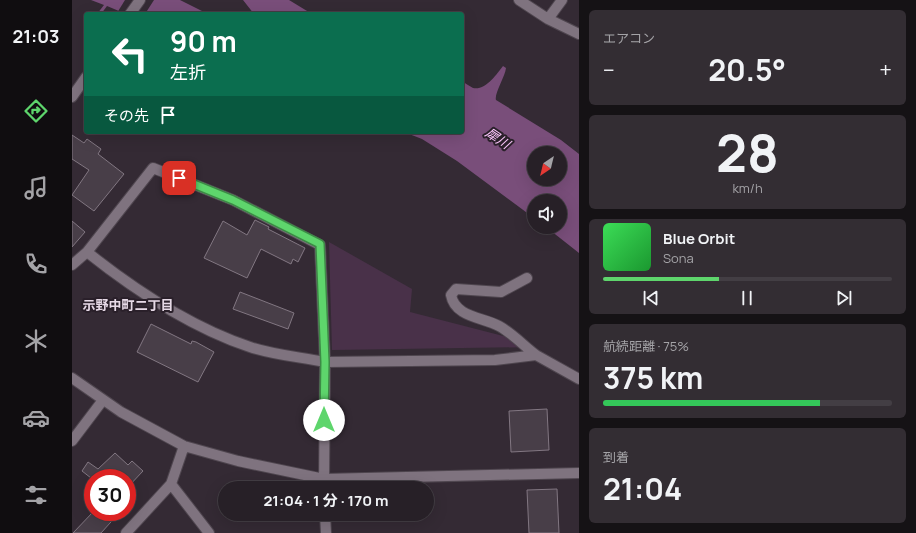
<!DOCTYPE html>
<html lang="ja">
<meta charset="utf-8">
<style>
:root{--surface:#272027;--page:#332d33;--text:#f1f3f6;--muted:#a4a3a7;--line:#433e44;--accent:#5ed56c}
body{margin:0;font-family:Manrope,"Noto Sans JP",sans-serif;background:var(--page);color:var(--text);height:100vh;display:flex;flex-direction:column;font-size:15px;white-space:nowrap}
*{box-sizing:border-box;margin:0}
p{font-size:13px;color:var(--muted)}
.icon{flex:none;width:22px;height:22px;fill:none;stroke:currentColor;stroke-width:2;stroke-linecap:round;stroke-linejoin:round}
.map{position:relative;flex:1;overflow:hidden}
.panel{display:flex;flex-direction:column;gap:10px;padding:10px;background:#151215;width:337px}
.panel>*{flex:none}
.top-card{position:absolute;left:12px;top:12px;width:380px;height:122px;border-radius:4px;box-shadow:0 4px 16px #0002,0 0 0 1px var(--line);background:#0b6e4f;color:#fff;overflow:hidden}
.needle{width:26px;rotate:215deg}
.fabs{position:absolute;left:455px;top:146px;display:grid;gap:8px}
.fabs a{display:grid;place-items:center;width:40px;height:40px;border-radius:50%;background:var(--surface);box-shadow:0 4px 16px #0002,0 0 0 1px var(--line);font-size:20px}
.speed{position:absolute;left:12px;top:469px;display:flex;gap:8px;font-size:20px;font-weight:700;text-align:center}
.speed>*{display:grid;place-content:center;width:52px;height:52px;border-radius:50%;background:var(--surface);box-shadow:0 4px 16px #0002,0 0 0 1px var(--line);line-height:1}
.speed .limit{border:6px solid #d22;background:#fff;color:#111}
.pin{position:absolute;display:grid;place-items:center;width:34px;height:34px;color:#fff;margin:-17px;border-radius:8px;box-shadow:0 2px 6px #0006}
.me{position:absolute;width:44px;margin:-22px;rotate:0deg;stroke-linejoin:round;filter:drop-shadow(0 0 3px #0008)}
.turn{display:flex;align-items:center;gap:14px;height:84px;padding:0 20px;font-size:18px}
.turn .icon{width:52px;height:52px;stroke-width:2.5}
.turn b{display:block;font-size:28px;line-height:34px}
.then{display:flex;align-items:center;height:38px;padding:0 20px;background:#0003;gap:8px;font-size:15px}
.big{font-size:30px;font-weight:700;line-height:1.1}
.panel .card{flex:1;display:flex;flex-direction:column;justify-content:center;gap:6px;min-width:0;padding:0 14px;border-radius:6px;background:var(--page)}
.panel .dial{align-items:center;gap:0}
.dial b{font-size:52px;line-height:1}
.song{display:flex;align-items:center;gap:12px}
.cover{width:48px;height:48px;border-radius:6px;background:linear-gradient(135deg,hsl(130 70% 55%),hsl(130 70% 35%))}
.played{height:4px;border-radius:2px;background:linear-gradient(90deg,var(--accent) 40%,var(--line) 40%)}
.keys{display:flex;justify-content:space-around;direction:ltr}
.heat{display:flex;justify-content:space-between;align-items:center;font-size:22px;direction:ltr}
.charge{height:6px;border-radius:3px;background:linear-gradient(90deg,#34c759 75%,var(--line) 0)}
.trip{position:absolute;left:146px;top:481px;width:216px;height:40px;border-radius:20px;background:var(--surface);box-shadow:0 4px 16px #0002,0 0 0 1px var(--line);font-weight:700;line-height:40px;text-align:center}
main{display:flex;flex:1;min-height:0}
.dock{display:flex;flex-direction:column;width:72px;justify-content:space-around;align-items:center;background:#100d10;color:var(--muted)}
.dock .icon{width:28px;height:28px}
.dock .current{color:var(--accent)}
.dock b{font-size:18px;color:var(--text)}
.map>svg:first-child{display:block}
.green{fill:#493149}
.water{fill:#794e7a;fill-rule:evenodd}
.pier{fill:#342a34}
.building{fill:#483e48;stroke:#827782}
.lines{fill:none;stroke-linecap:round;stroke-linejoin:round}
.minor-casing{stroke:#4f464f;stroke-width:12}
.minor{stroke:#7f737f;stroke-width:10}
.route-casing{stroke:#3d8a46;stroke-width:10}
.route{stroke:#5ed56c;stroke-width:7}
.labels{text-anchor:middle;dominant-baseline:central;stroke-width:4;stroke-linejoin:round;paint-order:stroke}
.water-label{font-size:13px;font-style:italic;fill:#fdc7fd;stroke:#2a202a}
.neighbourhood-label{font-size:13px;font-weight:bold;fill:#e7dae7;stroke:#2a202a}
</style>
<main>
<nav class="dock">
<b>21:03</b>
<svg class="icon current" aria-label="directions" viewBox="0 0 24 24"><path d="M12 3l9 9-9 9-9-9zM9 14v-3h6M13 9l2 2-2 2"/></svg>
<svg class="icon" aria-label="music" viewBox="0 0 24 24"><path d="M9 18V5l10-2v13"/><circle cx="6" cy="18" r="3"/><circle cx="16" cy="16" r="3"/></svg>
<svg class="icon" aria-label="phone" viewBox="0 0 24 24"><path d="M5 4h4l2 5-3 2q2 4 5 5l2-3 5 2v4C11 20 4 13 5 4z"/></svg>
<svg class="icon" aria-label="climate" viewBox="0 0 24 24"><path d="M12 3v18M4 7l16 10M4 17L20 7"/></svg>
<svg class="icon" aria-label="car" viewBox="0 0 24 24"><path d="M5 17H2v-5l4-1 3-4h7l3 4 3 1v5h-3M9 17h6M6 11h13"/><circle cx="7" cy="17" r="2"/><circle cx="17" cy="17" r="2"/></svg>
<svg class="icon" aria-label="filters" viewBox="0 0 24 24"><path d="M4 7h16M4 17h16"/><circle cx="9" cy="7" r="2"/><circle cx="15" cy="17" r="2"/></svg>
</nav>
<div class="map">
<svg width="507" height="533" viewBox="0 0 507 533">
<rect width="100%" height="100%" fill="#342a34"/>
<path class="green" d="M257,242L340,289L338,312L439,338L463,347L260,350Z"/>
<path class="water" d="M19,0H108L136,14H54L35,6L29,14H25L32,5Z
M171,0H217L240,14H182Z
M431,66L434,68C433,77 422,94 424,100L489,140L507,154V253L474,227H488V201H462V218L385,161L350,139L332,132H390V81C393,83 397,86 401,88C413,91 425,74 431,66ZM462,153H488V179H462Z"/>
<path class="pier" d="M53,0H82L73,14L45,13Z"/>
<path class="building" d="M0,135L12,143L15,139L29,149L26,154L52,174L22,211L0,195L17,170L0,159Z
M183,220L197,227L196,229L233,248L226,262L221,259L219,264L189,249L175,278L132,258L151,221L175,235Z
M0,221L13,232L0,247Z
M168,292L222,313L216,329L161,309Z
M79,324L119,344L120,341L124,342L142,352L126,382L65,352Z
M475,409L477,450L439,452L437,411Z
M43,453L56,465L60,461L71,471L55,488V478H19L10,471L16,462L26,469Z
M485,489L487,533H457L455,490Z
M21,512H48L29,533H1Z"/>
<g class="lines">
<defs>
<path id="minor" d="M447,0L476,19L507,34
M58,14L68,0
M476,19L490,0
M0,97L14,77
M15,252C64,291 118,327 178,347C202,355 228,357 253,362L252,488
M0,265L15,252L81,168L161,200L248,245L253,362L423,360L464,355L507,379
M455,278L429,292L384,289L379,295C383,317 410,317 427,326C440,333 452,346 464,355
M0,378L49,412L112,446L166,461L252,479L507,473
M0,441L31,400
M112,446L99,484L137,533
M253,514L254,533
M54,533L99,484"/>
</defs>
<use href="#minor" class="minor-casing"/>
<use href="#minor" class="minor"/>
</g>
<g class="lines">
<defs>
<path id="route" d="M107,178L161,200L248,244L253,362L252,420"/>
</defs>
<use href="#route" class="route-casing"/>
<use href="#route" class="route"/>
</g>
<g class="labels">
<g class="water-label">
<text transform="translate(426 138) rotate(33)">犀川</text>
</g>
<g class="neighbourhood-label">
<text x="56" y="305">示野中町二丁目</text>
</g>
</g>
</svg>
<div class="fabs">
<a><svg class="needle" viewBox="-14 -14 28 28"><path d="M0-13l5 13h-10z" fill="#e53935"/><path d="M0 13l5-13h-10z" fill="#a4a3a7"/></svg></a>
<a><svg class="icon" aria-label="sound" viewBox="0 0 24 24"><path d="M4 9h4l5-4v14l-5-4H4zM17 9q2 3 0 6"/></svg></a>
</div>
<div class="speed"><div class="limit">30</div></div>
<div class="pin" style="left:107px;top:178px;background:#d93025"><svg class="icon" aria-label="arrive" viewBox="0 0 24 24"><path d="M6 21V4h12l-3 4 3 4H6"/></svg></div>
<svg class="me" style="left:252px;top:420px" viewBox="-20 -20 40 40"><circle r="19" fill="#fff"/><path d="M0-13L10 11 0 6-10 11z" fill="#5ed56c"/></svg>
<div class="trip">21:04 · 1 分 · 170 m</div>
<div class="top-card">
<div class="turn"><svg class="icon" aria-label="left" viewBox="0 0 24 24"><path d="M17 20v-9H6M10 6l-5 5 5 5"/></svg><div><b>90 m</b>左折</div></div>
<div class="then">その先<svg class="icon" aria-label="arrive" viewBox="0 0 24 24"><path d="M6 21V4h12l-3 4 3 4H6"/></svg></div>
</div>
</div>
<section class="panel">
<div class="card"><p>エアコン</p>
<div class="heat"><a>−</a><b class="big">20.5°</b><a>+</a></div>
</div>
<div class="card dial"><b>28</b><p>km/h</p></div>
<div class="card">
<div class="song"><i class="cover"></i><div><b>Blue Orbit</b><p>Sona</p></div></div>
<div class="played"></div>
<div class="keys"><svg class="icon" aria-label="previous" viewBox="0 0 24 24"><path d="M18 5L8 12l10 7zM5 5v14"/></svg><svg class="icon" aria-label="pause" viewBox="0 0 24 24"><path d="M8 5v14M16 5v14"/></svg><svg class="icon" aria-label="next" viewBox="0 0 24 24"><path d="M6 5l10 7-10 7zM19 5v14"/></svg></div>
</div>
<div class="card"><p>航続距離 · 75%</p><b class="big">375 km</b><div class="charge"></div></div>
<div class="card"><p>到着</p><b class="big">21:04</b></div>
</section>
</main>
